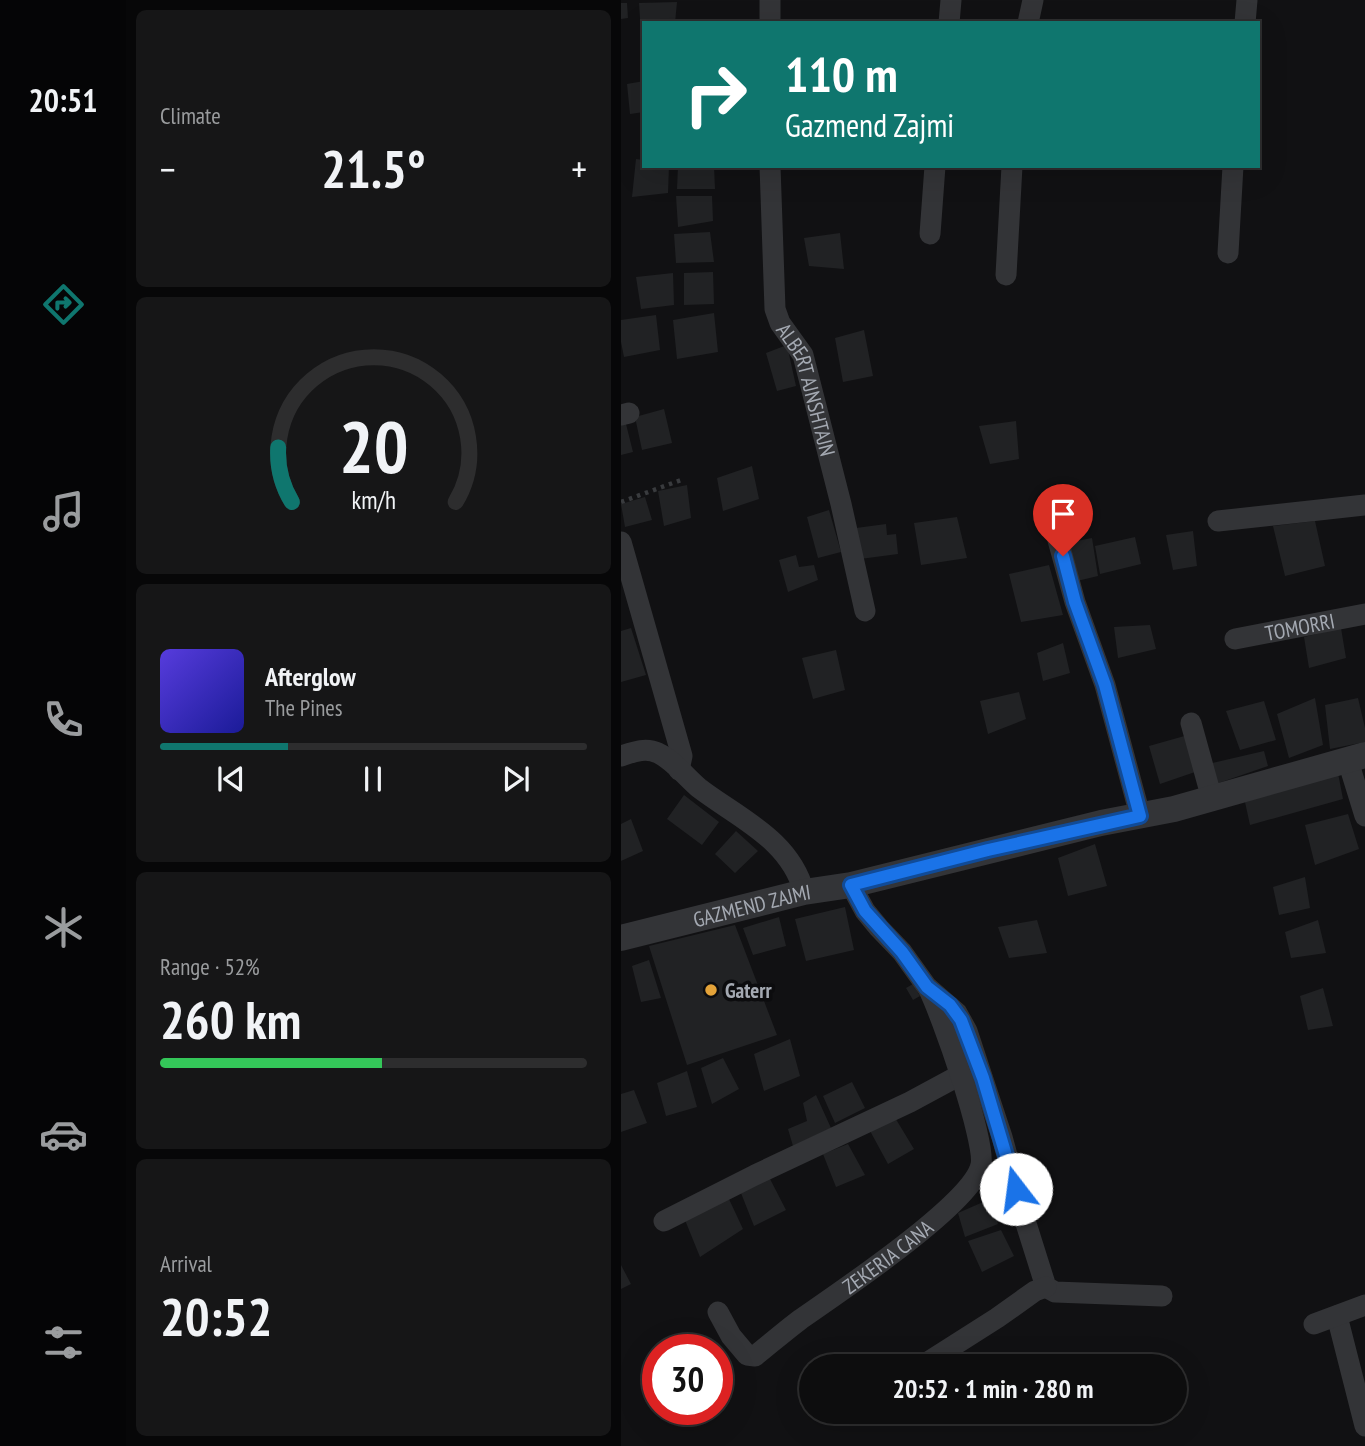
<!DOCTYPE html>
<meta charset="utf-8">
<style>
:root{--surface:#0d0d0e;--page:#161617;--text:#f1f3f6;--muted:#9a9c9e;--line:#2d2d2e;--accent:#0f766e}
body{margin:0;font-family:"PT Sans Narrow",sans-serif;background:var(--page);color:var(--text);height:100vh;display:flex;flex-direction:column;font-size:26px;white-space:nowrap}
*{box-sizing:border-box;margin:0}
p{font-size:23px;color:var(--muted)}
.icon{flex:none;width:38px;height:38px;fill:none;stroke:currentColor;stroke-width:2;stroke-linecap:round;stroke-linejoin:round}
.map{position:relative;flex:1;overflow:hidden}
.details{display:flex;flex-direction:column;gap:10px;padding:10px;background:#070708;width:495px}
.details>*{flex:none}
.hud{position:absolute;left:21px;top:21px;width:618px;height:147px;border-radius:0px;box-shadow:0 7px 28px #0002,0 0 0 2px var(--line);background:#0f766e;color:#fff;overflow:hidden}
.speed{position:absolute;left:21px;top:1334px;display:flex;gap:14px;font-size:35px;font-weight:700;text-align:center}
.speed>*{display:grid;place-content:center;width:91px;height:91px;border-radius:50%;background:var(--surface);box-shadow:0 7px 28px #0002,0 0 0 2px var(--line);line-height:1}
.speed .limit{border:10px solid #d22;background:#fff;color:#111}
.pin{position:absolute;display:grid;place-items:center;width:60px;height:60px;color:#fff;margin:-72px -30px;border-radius:50% 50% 50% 0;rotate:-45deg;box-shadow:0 0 7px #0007}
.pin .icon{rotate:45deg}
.me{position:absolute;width:77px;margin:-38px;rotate:345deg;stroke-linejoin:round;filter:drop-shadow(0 0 5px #0008)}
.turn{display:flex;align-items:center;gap:24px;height:147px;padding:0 28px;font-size:32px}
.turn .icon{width:91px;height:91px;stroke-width:2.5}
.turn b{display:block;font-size:49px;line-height:60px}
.big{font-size:52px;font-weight:800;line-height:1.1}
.details .card{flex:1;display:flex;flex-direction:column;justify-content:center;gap:10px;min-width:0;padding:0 24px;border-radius:10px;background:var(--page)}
.details .dial{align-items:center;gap:0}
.dial svg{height:182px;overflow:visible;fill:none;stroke:var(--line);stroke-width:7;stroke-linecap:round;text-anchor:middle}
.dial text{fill:var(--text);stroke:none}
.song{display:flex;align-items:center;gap:21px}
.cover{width:84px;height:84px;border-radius:10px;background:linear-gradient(135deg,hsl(250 70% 55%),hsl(240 70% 35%))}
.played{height:7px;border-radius:4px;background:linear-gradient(90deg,var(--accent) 30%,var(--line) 30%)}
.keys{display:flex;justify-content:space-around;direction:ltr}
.heat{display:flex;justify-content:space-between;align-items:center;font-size:38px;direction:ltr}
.charge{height:10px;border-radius:5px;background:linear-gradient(90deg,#34c759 52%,var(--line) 0)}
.trip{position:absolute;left:178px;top:1354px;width:388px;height:70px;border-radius:35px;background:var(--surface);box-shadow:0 7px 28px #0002,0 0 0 2px var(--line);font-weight:800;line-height:70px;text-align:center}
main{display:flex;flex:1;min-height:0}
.menu{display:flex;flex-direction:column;width:126px;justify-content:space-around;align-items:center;background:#050506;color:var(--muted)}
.menu .icon{width:49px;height:49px}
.menu .current{color:var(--accent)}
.menu b{font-size:32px;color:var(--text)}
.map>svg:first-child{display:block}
.building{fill:#212224}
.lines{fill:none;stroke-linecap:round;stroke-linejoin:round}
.path{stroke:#393b3e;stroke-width:4.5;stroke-dasharray:3.5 5;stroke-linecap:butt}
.minor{stroke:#333437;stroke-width:21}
.tertiary{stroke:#333437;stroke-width:26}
.route-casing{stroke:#114b97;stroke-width:18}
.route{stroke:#1a73e8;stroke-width:12}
.poi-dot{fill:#e4a339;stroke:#0c0c0e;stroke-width:2.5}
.labels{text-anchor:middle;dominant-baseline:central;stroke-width:7;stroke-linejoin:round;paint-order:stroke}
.street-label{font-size:21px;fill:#a4a9b2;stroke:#0c0c0e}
.poi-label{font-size:21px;font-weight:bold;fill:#a4a9b2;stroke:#0c0c0e;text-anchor:start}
</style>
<main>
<nav class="menu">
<b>20:51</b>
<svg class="icon current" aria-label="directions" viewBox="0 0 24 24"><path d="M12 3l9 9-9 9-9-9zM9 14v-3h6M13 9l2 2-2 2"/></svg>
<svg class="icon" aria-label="music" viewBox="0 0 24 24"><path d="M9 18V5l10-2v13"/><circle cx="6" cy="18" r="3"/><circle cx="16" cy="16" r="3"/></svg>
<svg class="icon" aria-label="phone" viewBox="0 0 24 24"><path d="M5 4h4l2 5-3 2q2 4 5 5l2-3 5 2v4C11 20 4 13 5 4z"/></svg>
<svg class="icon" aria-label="climate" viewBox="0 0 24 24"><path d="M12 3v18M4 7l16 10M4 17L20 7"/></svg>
<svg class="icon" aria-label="car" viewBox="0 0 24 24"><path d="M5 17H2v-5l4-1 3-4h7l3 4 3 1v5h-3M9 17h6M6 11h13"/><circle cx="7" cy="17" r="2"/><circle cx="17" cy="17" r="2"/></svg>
<svg class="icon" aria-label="filters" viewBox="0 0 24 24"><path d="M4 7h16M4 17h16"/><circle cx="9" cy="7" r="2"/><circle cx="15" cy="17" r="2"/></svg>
</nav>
<section class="details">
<div class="card"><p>Climate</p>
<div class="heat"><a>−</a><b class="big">21.5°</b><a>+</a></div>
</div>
<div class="card dial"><svg viewBox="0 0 100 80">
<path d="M14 69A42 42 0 1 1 86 69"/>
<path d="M14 69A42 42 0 0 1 8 45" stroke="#0f766e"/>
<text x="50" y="56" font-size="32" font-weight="700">20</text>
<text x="50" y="72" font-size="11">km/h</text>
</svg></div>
<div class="card">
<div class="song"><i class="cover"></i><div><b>Afterglow</b><p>The Pines</p></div></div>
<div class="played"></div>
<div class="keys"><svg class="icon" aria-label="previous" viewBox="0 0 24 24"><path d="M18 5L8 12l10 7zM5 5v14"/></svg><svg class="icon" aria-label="pause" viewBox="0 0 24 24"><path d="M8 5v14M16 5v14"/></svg><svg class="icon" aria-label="next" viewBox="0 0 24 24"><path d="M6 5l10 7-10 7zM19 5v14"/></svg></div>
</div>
<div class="card"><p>Range · 52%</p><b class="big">260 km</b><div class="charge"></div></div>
<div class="card"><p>Arrival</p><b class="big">20:52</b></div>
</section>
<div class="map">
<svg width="744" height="1446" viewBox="0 0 744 1446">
<rect width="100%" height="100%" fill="#111113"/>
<path class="building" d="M56,2L54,23H23V34H20L18,3Z
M0,3H6L7,18L0,19Z
M23,81V112L9,114L6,84Z
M15,159L23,160V166H48L47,193L11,197Z
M57,166H93L94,189H56Z
M55,196H91L92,221L57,227Z
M89,232L93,262L55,263L53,234Z
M219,233L223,269L188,266L183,238Z
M92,272L93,304L63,305V273Z
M52,273L53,305L20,309L15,277Z
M93,313L97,352L56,359L52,320Z
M35,315L39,350L3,357L0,342V320Z
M243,330L252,376L222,382L214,338Z
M166,345L175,386L156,391L145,353Z
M43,409L51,443L21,450L14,417Z
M4,420L12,452L0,455V421Z
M395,421L398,459L369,464L358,426Z
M131,466L138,499L102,511L96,478Z
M66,485L70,518L43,526L37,491Z
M24,497L31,520L4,527L0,504Z
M208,510L220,552L197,558L186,517Z
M336,517L346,558L300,565L293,523Z
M694,521L704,566L664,576L652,526Z
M265,524L266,535L275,534L277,554L239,559L235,528Z
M572,531L576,566L552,570L545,535Z
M514,537L520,564L479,574L474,546Z
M471,538L477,576L456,581L445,543Z
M175,555L178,567L193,565L197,580L167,592L158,560Z
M428,565L442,615L400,622L388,574Z
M529,625L535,649L497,658L493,627Z
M10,628L25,675L0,682V631Z
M720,628L725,658L688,668L683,637Z
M442,643L449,673L422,681L416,653Z
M215,650L224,690L192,699L181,658Z
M398,692L405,719L367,734L359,701Z
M694,698L702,745L668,758L656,714Z
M737,698L744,728V742L709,749L704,705Z
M643,701L655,740L619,750L605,711Z
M567,735L574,772L539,784L528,746Z
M643,751L647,766L592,785L587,764Z
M717,773L722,799L629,825L624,802Z
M63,795L98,822L81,845L46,819Z
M727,814L738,849L694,865L684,825Z
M10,819L22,851L0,861V824Z
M115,831L137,851L114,873L94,854Z
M474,844L486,886L447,896L437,858Z
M684,877L689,908L658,915L652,887Z
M224,907L233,950L185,961L174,919Z
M158,917L165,946L132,955L122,928Z
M416,920L426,953L388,958L377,927Z
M697,920L705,953L670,958L664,932Z
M114,925L156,1035L66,1065L28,946Z
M28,960L40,998L20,1002L11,966Z
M292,984L299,996L292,1000L285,988Z
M702,988L712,1026L687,1030L679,996Z
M169,1039L179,1076L143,1091L133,1054Z
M102,1058L118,1089L91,1104L80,1068Z
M66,1071L76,1107L45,1116L36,1083Z
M231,1082L244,1108L214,1123L202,1096Z
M13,1090L26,1123L0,1132V1094Z
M195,1095L210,1128L172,1146L167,1129L186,1121L182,1103Z
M273,1116L293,1149L267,1164L248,1129Z
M227,1144L244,1175L215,1187L202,1154Z
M148,1177L165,1210L133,1226L120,1193Z
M107,1197L122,1229L79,1257L64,1220Z
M369,1199L377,1224L344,1237L337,1213Z
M380,1230L393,1256L361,1272L347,1241Z
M0,1265L10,1284L0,1289Z"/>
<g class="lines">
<path class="path" d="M0,502L60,480"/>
<g class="minor">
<path d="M149,23V0"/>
<path d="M328,23L330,0"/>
<path d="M407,23L412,0"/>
<path d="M624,23L626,0"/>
<path id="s1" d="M149,166L154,309L159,323L182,355L220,504L244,611"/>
<path d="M309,234L314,166"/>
<path d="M607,253L612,166"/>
<path d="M385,275L391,166"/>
<path d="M0,415L8,413"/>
<path d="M429,511L454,602L484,685L519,815"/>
<path d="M597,521L744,505"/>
<path d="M0,542L61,756L58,770"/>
<path id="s2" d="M614,639L744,614"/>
<path d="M570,723L591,799"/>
<path d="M0,756C12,752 25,747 37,753C52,760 65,777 78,788C117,818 169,839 183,892"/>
<path d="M727,761L744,816"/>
<path d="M230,885L244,911L258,928L281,952L306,987L336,1013L346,1031L381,1137L402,1214L425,1287L434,1292L541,1296"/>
<path d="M43,1221L134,1175L289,1102L339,1075"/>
<path id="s3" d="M97,1312L110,1336L126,1355L134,1356C149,1344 164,1331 180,1319C217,1293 351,1204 360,1165C365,1141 320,1013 307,988"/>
<path d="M716,1316L744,1426"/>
<path d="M693,1324L744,1305"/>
<path d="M299,1367L376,1318L414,1291L425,1287"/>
</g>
<path class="tertiary" id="s4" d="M0,938L183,892L230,885L480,823L553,809L744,755"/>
</g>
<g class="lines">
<defs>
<path id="route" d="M395,1189L362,1078L340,1020L329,1005L306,987L281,952L244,911L230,885L367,850L519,816L484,685L454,602L442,556"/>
</defs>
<use href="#route" class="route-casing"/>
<use href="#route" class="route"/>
</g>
<circle class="poi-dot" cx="90" cy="990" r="7"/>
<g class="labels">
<g class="street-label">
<text stroke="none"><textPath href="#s1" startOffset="231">ALBERT AJNSHTAJN</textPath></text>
<text stroke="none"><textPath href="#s2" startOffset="66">TOMORRI</textPath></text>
<text stroke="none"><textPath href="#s4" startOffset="135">GAZMEND ZAJMI</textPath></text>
<text stroke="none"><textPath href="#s3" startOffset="226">ZEKERIA CANA</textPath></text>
</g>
<g class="poi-label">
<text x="104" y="990">Gaterr</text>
</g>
</g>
</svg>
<div class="speed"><div class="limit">30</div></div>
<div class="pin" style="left:442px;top:556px;background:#d93025"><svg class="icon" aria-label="arrive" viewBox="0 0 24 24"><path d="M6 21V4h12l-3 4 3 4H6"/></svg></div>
<svg class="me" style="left:395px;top:1189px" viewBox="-20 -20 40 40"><circle r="19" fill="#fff"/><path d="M0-13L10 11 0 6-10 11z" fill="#1a73e8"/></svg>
<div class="trip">20:52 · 1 min · 280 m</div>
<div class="hud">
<div class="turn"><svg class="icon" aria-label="right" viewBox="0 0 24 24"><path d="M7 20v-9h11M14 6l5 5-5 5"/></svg><div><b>110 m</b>Gazmend Zajmi</div></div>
</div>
</div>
</main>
